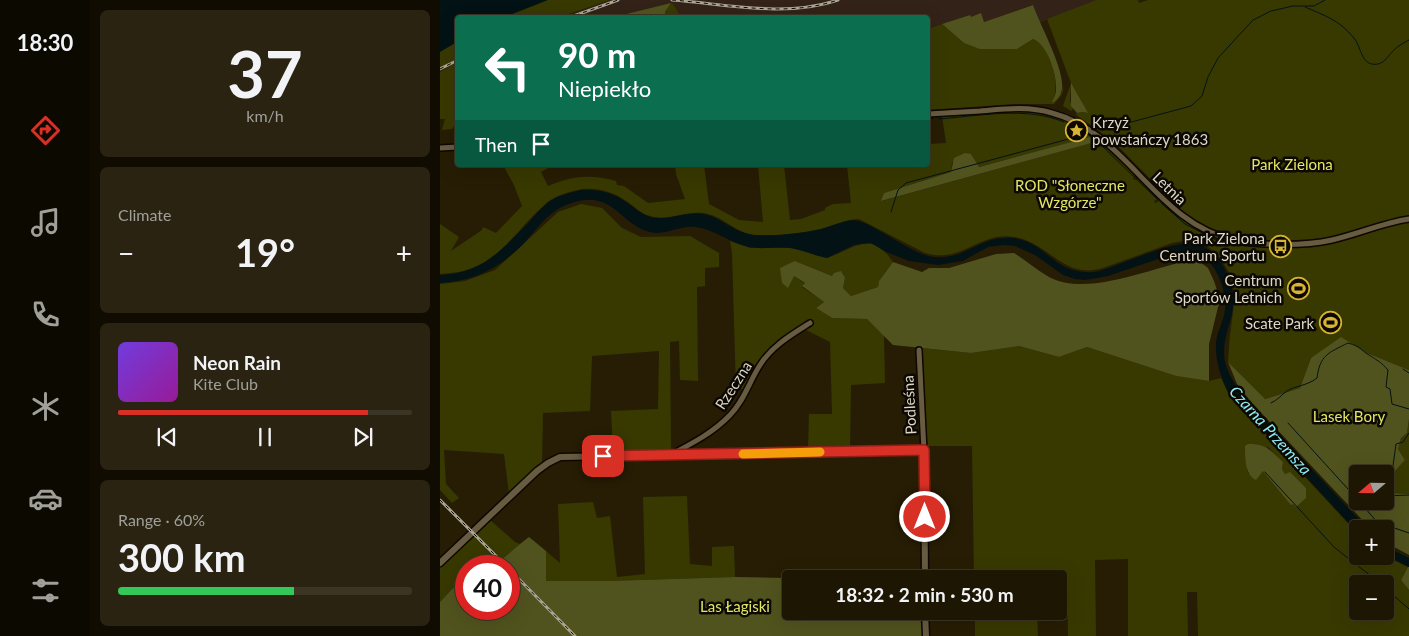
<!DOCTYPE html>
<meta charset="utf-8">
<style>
:root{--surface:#1d1603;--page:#2a2312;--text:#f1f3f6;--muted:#a09f9a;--line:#3b3525;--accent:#d93025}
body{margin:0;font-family:Lato,sans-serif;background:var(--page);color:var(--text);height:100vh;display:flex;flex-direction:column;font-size:19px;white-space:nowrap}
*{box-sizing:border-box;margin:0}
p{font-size:16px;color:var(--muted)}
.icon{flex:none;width:28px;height:28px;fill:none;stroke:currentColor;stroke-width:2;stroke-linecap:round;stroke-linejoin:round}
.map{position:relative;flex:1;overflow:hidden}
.details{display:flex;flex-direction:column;gap:10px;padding:10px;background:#100c02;width:350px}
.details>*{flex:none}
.banner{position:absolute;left:15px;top:15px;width:475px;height:152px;border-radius:5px;box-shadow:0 5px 20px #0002,0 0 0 1px var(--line);background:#0b6e4f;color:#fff;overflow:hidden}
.needle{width:32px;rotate:250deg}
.fabs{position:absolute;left:909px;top:465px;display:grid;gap:10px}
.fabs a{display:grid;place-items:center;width:45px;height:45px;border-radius:5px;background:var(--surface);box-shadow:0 5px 20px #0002,0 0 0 1px var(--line);font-size:25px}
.speed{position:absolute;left:15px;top:555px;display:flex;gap:10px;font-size:25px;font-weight:700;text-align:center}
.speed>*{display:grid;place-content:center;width:65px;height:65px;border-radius:50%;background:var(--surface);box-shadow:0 5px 20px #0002,0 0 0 1px var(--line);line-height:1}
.speed .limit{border:8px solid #d22;background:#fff;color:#111}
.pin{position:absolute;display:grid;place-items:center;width:42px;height:42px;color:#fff;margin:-21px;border-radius:10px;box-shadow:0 2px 8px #0006}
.me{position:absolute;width:55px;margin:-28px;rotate:0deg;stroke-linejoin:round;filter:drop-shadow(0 0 4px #0008)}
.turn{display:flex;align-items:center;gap:18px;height:105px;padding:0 20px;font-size:22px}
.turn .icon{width:65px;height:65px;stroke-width:2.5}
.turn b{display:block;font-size:35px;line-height:42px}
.then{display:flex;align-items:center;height:48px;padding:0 20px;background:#0003;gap:10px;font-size:19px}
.big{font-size:38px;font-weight:700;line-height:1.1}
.details .card{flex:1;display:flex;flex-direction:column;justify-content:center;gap:8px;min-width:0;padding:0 18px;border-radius:8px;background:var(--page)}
.details .dial{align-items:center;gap:0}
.dial b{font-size:65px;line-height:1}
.song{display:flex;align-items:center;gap:15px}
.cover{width:60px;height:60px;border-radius:8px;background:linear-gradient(135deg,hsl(260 70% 55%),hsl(300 70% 35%))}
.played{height:5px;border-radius:2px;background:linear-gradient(90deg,var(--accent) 85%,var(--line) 85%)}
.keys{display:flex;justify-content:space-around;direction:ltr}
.heat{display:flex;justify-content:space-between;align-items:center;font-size:28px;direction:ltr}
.charge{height:8px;border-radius:4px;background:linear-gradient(90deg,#34c759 60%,var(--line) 0)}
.trip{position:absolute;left:342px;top:570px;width:285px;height:50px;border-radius:5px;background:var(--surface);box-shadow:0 5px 20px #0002,0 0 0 1px var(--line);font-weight:700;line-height:50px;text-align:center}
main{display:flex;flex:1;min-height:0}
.dock{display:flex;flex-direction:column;width:90px;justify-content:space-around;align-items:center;background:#0c0901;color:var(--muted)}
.dock .icon{width:35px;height:35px}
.dock .on{color:var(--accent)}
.dock b{font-size:22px;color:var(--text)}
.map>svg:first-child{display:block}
.industrial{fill:#322218}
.green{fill:#383900;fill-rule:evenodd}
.forest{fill:#51531e}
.water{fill:#031315}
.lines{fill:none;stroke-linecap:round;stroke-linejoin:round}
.stream{stroke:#031315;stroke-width:1}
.minor-casing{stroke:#0f0700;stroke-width:8}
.tertiary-casing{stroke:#0f0700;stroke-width:9}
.minor{stroke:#675c42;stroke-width:5}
.tertiary{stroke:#675c42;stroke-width:6}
.rail-casing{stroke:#aca593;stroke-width:3}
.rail{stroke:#0c0802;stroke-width:1;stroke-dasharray:4;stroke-linecap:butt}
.route-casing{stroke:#8d1f18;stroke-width:12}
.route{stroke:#d93025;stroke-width:9}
.slow{stroke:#f59e0b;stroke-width:9}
.labels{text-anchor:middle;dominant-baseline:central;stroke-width:5;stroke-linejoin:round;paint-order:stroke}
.poi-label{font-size:15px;fill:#ded8c9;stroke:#0c0802;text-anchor:end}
.park-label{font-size:15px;fill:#e4e765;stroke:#0c0802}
.street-label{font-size:15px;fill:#ded8c9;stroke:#0c0802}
.water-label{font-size:16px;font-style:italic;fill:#8decf7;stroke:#0c0802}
</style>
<main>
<nav class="dock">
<b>18:30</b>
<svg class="icon on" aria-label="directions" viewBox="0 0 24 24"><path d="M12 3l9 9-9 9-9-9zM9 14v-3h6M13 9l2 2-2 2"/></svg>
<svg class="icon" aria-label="music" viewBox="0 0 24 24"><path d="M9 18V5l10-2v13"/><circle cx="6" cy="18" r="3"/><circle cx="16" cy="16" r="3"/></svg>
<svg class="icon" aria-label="phone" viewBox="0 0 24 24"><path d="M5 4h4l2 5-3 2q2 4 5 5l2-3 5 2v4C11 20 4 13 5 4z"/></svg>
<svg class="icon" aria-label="climate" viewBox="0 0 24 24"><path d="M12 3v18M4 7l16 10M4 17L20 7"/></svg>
<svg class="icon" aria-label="car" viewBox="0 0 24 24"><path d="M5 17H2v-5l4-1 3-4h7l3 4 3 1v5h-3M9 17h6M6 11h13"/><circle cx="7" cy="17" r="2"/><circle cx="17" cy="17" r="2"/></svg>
<svg class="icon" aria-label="filters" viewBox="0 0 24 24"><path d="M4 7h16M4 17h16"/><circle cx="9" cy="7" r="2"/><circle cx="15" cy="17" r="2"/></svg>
</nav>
<section class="details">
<div class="card dial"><b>37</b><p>km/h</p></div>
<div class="card"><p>Climate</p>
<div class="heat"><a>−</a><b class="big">19°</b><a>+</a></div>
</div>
<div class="card">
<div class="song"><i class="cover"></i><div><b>Neon Rain</b><p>Kite Club</p></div></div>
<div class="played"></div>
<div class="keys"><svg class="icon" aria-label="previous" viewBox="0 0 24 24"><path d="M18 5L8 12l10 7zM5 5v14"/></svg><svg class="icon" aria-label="pause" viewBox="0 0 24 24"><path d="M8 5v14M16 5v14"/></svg><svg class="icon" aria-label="next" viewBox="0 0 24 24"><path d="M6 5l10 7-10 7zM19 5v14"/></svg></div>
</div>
<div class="card"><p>Range · 60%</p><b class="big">300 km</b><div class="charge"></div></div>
</section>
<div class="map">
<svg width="969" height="636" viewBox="0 0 969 636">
<rect width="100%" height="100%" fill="#271d04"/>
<path class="industrial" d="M170,0H656L599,23L592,5L544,22L530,17L529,15L488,29V18H417L411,14L370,18L241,17L234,5L231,3L174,17L120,18Z"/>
<path class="green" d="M0,0H170L120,17L18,18L17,58L0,68Z
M656,0H698L699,3L708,0H969V370L927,353L912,344L871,358L860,388L824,399L788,362C789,351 789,339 791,327C795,297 799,280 777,255C764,240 750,239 732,243L663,268C623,280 610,243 574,237C539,231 523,264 485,253L419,219C408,219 400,224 390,227C367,233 339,236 315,235C295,233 282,215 263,213C245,211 228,221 210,216C201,214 195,207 188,202C174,192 155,186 138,190C127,192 115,196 107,203C84,221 69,248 44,263C30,271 15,273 0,274V224L19,237L11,251L42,230L43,227L56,233L82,206L74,185L63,165H114L101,172L108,186C133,176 149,174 176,181L177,185L184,186L208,203L245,199L236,174L235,165H264L269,204L299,220L323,222L318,165H344L350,220L361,219L385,210V208L393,204L411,203L407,165H488V144L506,143L502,116C542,113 586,105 625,120L628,123L637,127L635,132L638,127L645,131L646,130L654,137L538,167L531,154L512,163L511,172L444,193L442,201L654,142V141L658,139L694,174L693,179L695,180L698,178L719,198L714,201L715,203L720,201L719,199L724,193L678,146L658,130L635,114L643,112L647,113L631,85L630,101L633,109L631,111L623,106L631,83L607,19Z
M231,3L234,5L241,17L225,18V12Z
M502,24L524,43L577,49L593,39C612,47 620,84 613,101L622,92L623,86C625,93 619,98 614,104H574L488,110V29Z
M17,62V121L12,129L2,130L5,119H0V72Z
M141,204L162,208L182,228L201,237L250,236L279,253V267L265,268V286L257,287L258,381L240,380L239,341L230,342L231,453H173L171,411L218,409L219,351L152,356L150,411L103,413L102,465L69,494L64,454L4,450L6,484L19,498L12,503L0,490V284L25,281L55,270L118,212Z
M290,241L310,248H353L387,258C415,248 431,229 453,262L439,281L438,287L411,296L403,288L405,278L392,276L355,261L354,276L365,284L362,287L384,302L376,308L392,318L427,319L444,335L445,383L411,385L410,450L368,449L369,414H392L390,342L360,327L342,337L327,354L304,389H296L292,253Z
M579,346L619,357L647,347L736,376L769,381L781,378L789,395L917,533L918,556H945L968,567L961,580L969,590V636H758L757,592H747L748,636H688V559L655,560L656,636H628L627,582H619V579H534L532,446H488L485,434L481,348L531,353ZM828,447L843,462L842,469L845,474L850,473L866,488L823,471L808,473L805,456ZM918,584H945V611H918Z
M969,419V494L950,493L945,488V482L965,460L958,449L961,438L967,433Z
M247,496L250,564L272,566V547L294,546L295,577L169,581H106V551L120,563L118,504L153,502L157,518L170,516L177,577L205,574L203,497Z
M50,520L75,542L80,544L54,566H26V582L13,588L0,602V567Z
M535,611H597L598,636H535Z"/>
<path class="forest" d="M231,3L225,12V17H174Z
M593,5C600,25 625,70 622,89C621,95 618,98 614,102H612C614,98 616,94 616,90C617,75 608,45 593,39L577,49H540L524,43L502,24L530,15L531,17L541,13L544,22Z
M631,83L648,113L643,112L637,113L631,106Z
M650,137L655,142L441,201L444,193L511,172L514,158L525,153L531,154L539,167Z
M574,253C586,261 597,270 609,277C649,298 714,266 756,259L768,268L774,281L780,299L769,344V381L736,376L647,347L619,357L579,346L531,353L453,345L427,319L392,318L376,308L384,302L362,286L365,283L354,276L348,288L342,283L340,268L355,261L392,276L394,273L401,271L405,278L403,288L411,296L438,287L439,281L453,262L482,272L489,268H509L556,254Z
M901,337L927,353L969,370V419L967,433L961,438L958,449L965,460L945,482V474H918V501H945V488L950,493L969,494V555L945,542V529H931L812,403L797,384L788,362L825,399L860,388L871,358Z
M808,444C827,444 830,450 843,462L842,469L845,474L850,472L866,488V498L856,507L853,504L851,505L823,471L816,480C805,475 805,458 805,446Z
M89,537L106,551V581H169L295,577L392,579L416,576L483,575V579H351V611H483V636H0V602L13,588L26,582V609H69V566H54L80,544Z
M968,567H969V590L961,580Z"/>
<path class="water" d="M0,0H108L65,17L18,18L17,42L0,52Z
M140,190C157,189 172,192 186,202C194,207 200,213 208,216C226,223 246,210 264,214C283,218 295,234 316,235C335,236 357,234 376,230C389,228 407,217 419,221C441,228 473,255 494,257C527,260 539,235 573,238C608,242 613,275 654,272C662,271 671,267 679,264C705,255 730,242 758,243C784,256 798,286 792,314C789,326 784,339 784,352C784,371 797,388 809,402L928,529H918L917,532L789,394C781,378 775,361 776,343C777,331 784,321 785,309C786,301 784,294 782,286C776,265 763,250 739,252L668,276L645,280L635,279L623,275L595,255L575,246L564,245L548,247L523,261L498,265L469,261L446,252L431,243L414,245L387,258C375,256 363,250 350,248C337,246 322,250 309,247C290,243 274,229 255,227C240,225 225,236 210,232C180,225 173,189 132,203C111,209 100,225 86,241C62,267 35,281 0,283V275C43,273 61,250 89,222C95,215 101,208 108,202C117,196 129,193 140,190Z
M945,546L969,558V567L945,555Z"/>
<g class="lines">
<path class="stream" d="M865,7C886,16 899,20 914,38C922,48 921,67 938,64C944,63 949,55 953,51C957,46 964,43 969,40
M490,118L493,119
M499,119C539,116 586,106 624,122
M669,128L751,106L762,96L768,77L778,58L813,20L831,11L853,6H874L885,0
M657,141L693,176
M696,179L717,199
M721,203L745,224L780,242
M451,212L458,190L466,183L647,134L652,137
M963,369L969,373
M831,403C838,400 841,395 847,391C854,386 867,386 877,378C880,355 888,353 908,343C922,347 919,349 929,355C937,360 942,363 948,370L946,387L950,389L952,404L969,409
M848,423L918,500
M825,472L894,547L941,584
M945,477L952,473L956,444L963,442L969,433
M945,496L969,495
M919,501L937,522L969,533
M945,588L969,609"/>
<defs>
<path id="minor" d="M488,114C505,113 523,112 540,111C564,109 588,106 612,113C688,133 715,223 794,240C821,246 866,246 892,240C918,234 943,223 969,219
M0,148L18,147
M479,350L484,451
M232,454C253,443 274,432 290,415C304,401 309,382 320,365C332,346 351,335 370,323"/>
<path id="tertiary" d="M0,563L97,471L108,463L120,457L484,451L485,579
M485,611L486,636"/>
</defs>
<use href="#minor" class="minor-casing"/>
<use href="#tertiary" class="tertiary-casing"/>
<use href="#minor" class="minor"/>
<use href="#tertiary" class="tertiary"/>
<defs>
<path id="rail" d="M232,0C287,4 345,18 398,0
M128,18L178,0
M0,69L18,60
M0,500L66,566
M69,569L135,636"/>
</defs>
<use href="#rail" class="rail-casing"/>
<use href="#rail" class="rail"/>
</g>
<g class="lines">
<defs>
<path id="route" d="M163,456L484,450L485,517"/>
</defs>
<use href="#route" class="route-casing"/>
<use href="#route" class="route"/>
<path class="slow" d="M303,454L380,452"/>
</g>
<defs>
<symbol id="sight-ring" viewBox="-11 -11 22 22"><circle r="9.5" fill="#0c0802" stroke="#d7b434" stroke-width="1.5"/><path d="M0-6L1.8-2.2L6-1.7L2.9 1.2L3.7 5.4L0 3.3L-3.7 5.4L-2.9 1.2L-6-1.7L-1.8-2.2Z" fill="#d7b434"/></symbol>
<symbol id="bus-ring" viewBox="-11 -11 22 22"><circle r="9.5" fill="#0c0802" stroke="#d7b434" stroke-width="1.5"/><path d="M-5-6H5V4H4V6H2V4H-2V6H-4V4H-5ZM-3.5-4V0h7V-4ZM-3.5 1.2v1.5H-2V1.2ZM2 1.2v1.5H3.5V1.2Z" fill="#d7b434"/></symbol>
<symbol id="stadium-ring" viewBox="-11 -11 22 22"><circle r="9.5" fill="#0c0802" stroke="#d7b434" stroke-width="1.5"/><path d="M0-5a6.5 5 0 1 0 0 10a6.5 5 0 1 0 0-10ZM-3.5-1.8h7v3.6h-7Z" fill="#d7b434"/></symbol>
</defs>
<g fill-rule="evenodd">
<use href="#sight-ring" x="624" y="118" width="25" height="25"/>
<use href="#bus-ring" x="828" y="234" width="25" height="25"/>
<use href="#stadium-ring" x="846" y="276" width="25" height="25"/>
<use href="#stadium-ring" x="878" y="310" width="25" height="25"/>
</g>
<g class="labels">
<g class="poi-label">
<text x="652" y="122" text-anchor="start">Krzyż<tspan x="652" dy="17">powstańczy 1863</tspan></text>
<text x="825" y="238">Park Zielona<tspan x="825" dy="17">Centrum Sportu</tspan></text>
<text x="842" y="280">Centrum<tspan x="842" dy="17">Sportów Letnich</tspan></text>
<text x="874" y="323">Scate Park</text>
</g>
<g class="park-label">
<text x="852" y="164">Park Zielona</text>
<text x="630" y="185">ROD "Słoneczne<tspan x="630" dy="17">Wzgórze"</tspan></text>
<text x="909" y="416">Lasek Bory</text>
<text x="295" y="606">Las Łagiski</text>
</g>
<g class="street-label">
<text transform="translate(730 188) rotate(44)">Letnia</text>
<text transform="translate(293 385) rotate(-57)">Rzeczna</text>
<text transform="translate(469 405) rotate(-93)">Podleśna</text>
</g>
<g class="water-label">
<text transform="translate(831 430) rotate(48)">Czarna Przemsza</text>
</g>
</g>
</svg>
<div class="fabs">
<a><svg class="needle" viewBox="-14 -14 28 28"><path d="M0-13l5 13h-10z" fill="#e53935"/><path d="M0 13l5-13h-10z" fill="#a09f9a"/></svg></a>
<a>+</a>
<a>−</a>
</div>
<div class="speed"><div class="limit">40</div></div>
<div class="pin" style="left:163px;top:456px;background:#d93025"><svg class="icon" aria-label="arrive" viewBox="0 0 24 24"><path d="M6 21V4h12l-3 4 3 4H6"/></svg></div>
<svg class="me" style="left:485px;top:517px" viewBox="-20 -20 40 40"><circle r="17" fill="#d93025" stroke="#fff" stroke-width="3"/><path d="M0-11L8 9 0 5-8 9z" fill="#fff"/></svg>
<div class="trip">18:32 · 2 min · 530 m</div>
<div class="banner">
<div class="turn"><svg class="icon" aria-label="left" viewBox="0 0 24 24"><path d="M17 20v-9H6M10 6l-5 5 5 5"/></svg><div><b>90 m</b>Niepiekło</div></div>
<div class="then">Then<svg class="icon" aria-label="arrive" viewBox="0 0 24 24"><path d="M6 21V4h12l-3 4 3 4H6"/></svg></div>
</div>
</div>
</main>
